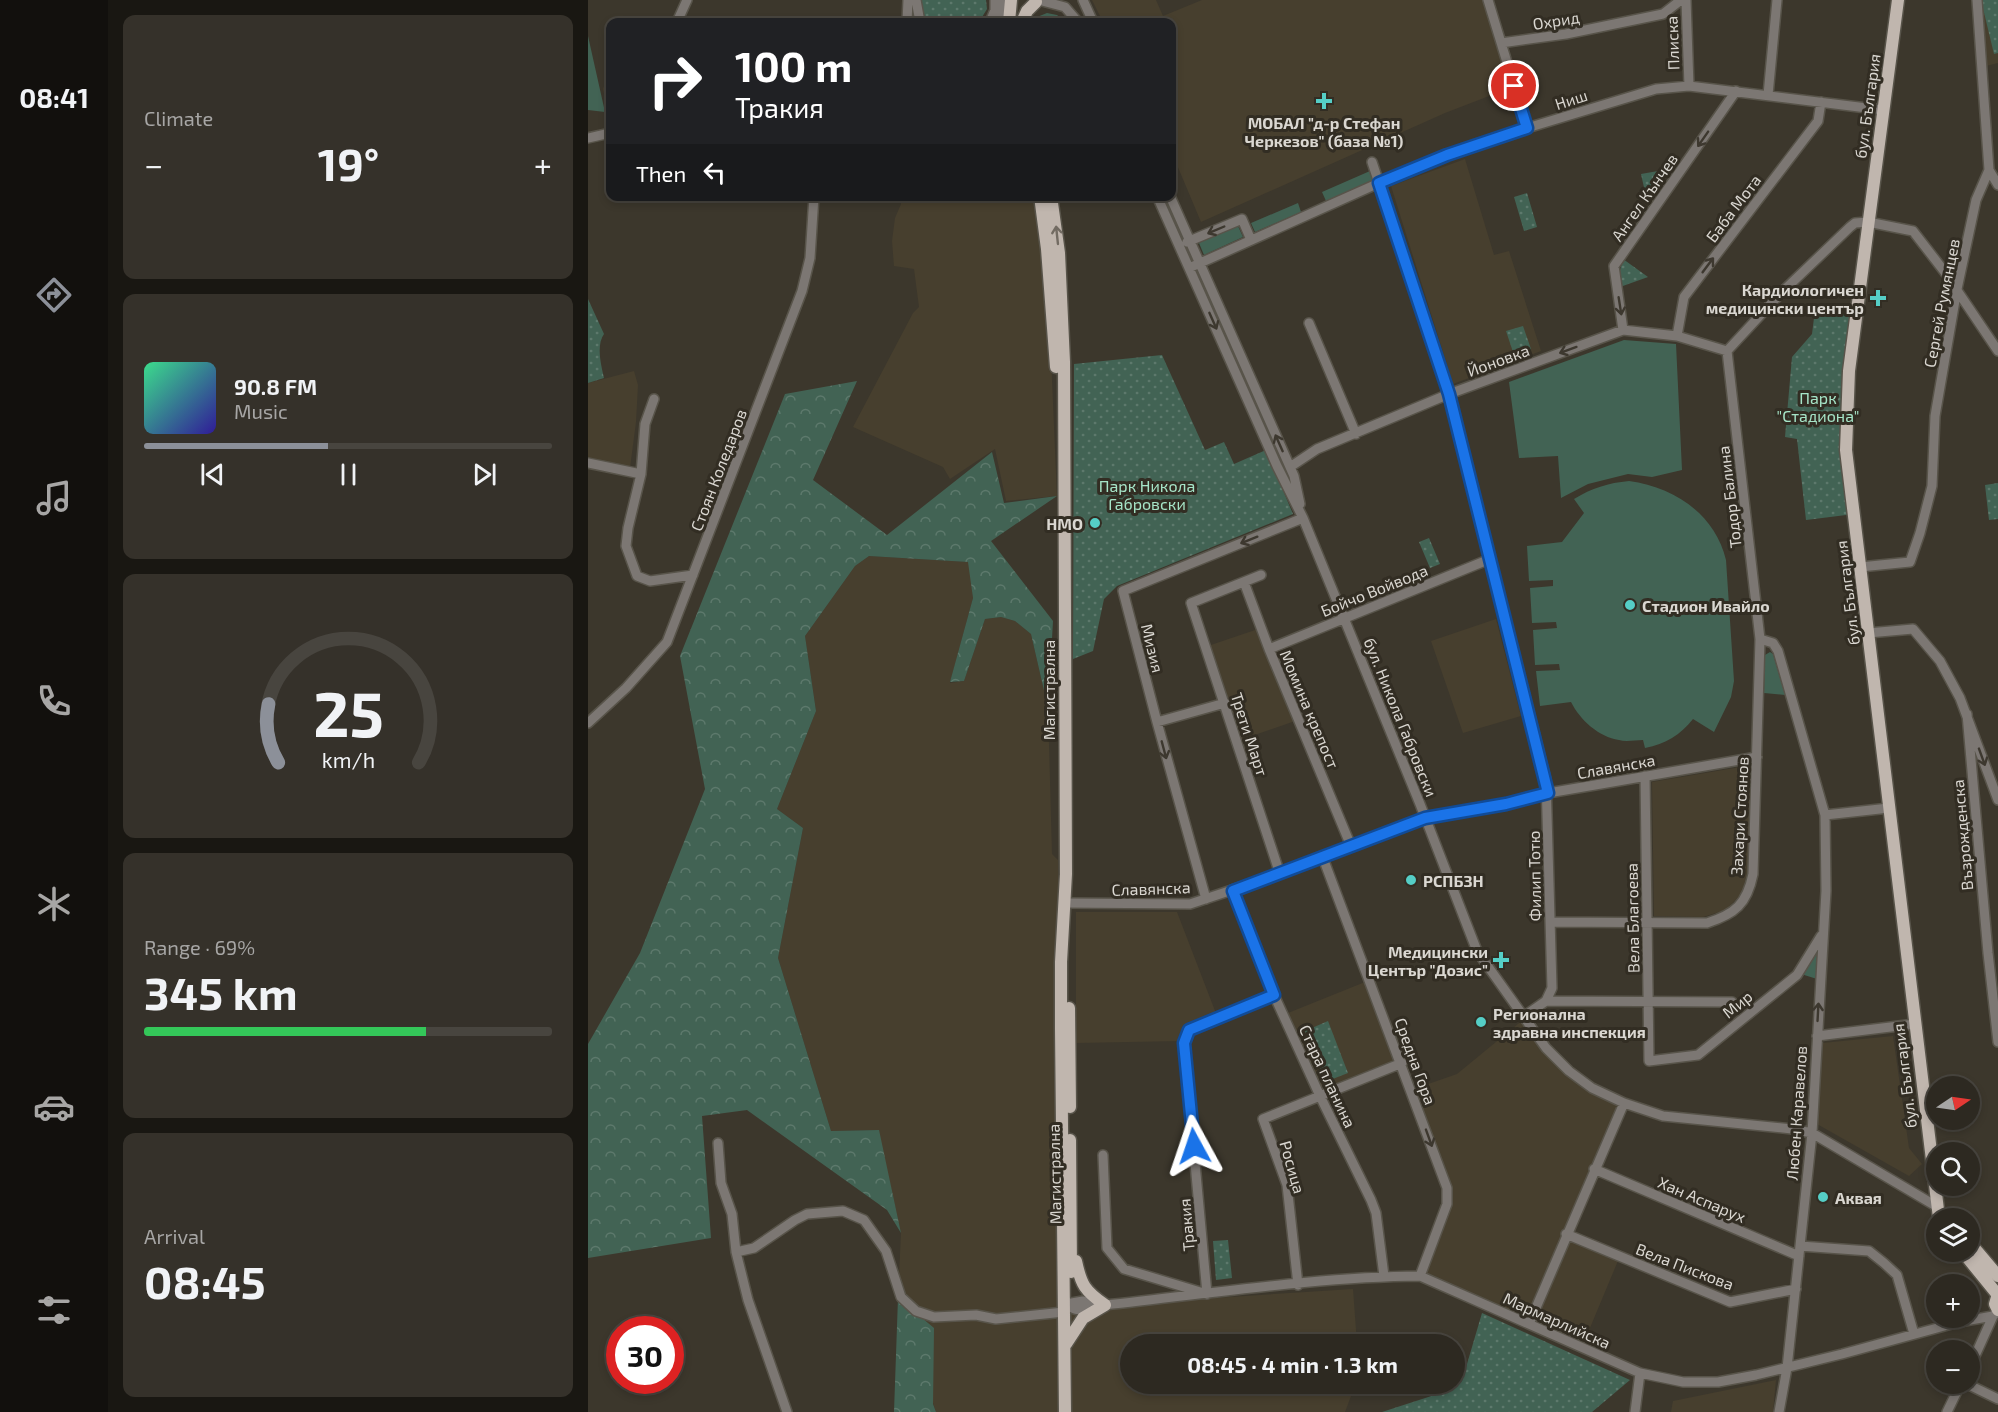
<!DOCTYPE html>
<meta charset="utf-8">
<style>
:root{--surface:#2d2921;--page:#35312a;--text:#f1f3f6;--muted:#a7a6a5;--line:#48453f;--accent:#8c9099}
body{margin:0;font-family:"Exo 2",sans-serif;background:var(--page);color:var(--text);height:100vh;display:flex;flex-direction:column;font-size:22px;white-space:nowrap}
*{box-sizing:border-box;margin:0}
p{font-size:20px;color:var(--muted)}
.icon{flex:none;width:33px;height:33px;fill:none;stroke:currentColor;stroke-width:2;stroke-linecap:round;stroke-linejoin:round}
.map{position:relative;flex:1;overflow:hidden}
.details{display:flex;flex-direction:column;gap:15px;padding:15px;background:#191712;width:480px}
.details>*{flex:none}
.hud{position:absolute;left:18px;top:18px;width:570px;height:183px;border-radius:12px;box-shadow:0 3px 9px #0003,0 0 0 2px var(--line);background:#202124;color:#fff;overflow:hidden}
.needle{width:39px;rotate:77deg}
.controls{position:absolute;left:1338px;top:1076px;display:grid;gap:12px}
.controls a{display:grid;place-items:center;width:54px;height:54px;border-radius:50%;background:var(--surface);box-shadow:0 3px 9px #0003,0 0 0 2px var(--line);font-size:30px}
.speed{position:absolute;left:18px;top:1316px;display:flex;gap:12px;font-size:30px;font-weight:700;text-align:center}
.speed>*{display:grid;place-content:center;width:78px;height:78px;border-radius:50%;background:var(--surface);box-shadow:0 3px 9px #0003,0 0 0 2px var(--line);line-height:1}
.speed .limit{border:9px solid #d22;background:#fff;color:#111}
.pin{position:absolute;display:grid;place-items:center;width:51px;height:51px;color:#fff;margin:-26px;border:3px solid #fff;border-radius:50%;box-shadow:0 2px 6px #0007}
.me{position:absolute;width:66px;margin:-33px;rotate:355deg;stroke-linejoin:round;filter:drop-shadow(0 0 4px #0008)}
.turn{display:flex;align-items:center;gap:21px;height:126px;padding:0 30px;font-size:27px}
.turn .icon{width:78px;height:78px;stroke-width:2.5}
.turn b{display:block;font-size:42px;line-height:51px}
.then{display:flex;align-items:center;height:57px;padding:0 30px;background:#0003;gap:12px;font-size:22px}
.big{font-size:45px;font-weight:700;line-height:1.1}
.details .tile{flex:1;display:flex;flex-direction:column;justify-content:center;gap:9px;min-width:0;padding:0 21px;border-radius:12px;background:var(--page)}
.details .dial{align-items:center;gap:0}
.dial svg{height:156px;overflow:visible;fill:none;stroke:var(--line);stroke-width:7;stroke-linecap:round;text-anchor:middle}
.dial text{fill:var(--text);stroke:none}
.song{display:flex;align-items:center;gap:18px}
.cover{width:72px;height:72px;border-radius:9px;background:linear-gradient(135deg,hsl(150 70% 55%),hsl(250 70% 35%))}
.played{height:6px;border-radius:3px;background:linear-gradient(90deg,var(--accent) 45%,var(--line) 45%)}
.keys{display:flex;justify-content:space-around;direction:ltr}
.heat{display:flex;justify-content:space-between;align-items:center;font-size:33px;direction:ltr}
.charge{height:9px;border-radius:4px;background:linear-gradient(90deg,#34c759 69%,var(--line) 0)}
.trip{position:absolute;left:532px;top:1334px;width:345px;height:60px;border-radius:30px;background:var(--surface);box-shadow:0 3px 9px #0003,0 0 0 2px var(--line);font-weight:700;line-height:60px;text-align:center}
main{display:flex;flex:1;min-height:0}
.dock{display:flex;flex-direction:column;width:108px;justify-content:space-around;align-items:center;background:#12100d;color:var(--muted)}
.dock .icon{width:42px;height:42px}
.dock .on{color:var(--accent)}
.dock b{font-size:27px;color:var(--text)}
.map>svg:first-child{display:block}
.built{fill:#473f2e}
.grass{fill:#426354}
.forest{fill:url(#forest-crowns)}
.park{fill:url(#park-dots)}
.lines{fill:none;stroke-linecap:round;stroke-linejoin:round}
.minor-casing{stroke:#58544a;stroke-width:12}
.major-casing{stroke:#58544a;stroke-width:15}
.minor{stroke:#7c7773;stroke-width:9}
.major{stroke:#c0b6ae;stroke-width:12}
.oneway{stroke:#3d382f}
.oneway2{stroke:#726b62}
.route-casing{stroke:#114b97;stroke-width:15}
.route{stroke:#1a73e8;stroke-width:10}
.poi-dot{fill:#55cec6;stroke:#322d23;stroke-width:2}
.labels{text-anchor:middle;dominant-baseline:central;stroke-width:6;stroke-linejoin:round;paint-order:stroke}
.street-label{font-size:16px;fill:#dad7d1;stroke:#322d23}
.poi-label{font-size:16px;font-weight:bold;fill:#dad7d1;stroke:#322d23;text-anchor:start}
.park-label{font-size:16px;fill:#a6e5c8;stroke:#322d23}
</style>
<main>
<nav class="dock">
<b>08:41</b>
<svg class="icon on" aria-label="directions" viewBox="0 0 24 24"><path d="M12 3l9 9-9 9-9-9zM9 14v-3h6M13 9l2 2-2 2"/></svg>
<svg class="icon" aria-label="music" viewBox="0 0 24 24"><path d="M9 18V5l10-2v13"/><circle cx="6" cy="18" r="3"/><circle cx="16" cy="16" r="3"/></svg>
<svg class="icon" aria-label="phone" viewBox="0 0 24 24"><path d="M5 4h4l2 5-3 2q2 4 5 5l2-3 5 2v4C11 20 4 13 5 4z"/></svg>
<svg class="icon" aria-label="climate" viewBox="0 0 24 24"><path d="M12 3v18M4 7l16 10M4 17L20 7"/></svg>
<svg class="icon" aria-label="car" viewBox="0 0 24 24"><path d="M5 17H2v-5l4-1 3-4h7l3 4 3 1v5h-3M9 17h6M6 11h13"/><circle cx="7" cy="17" r="2"/><circle cx="17" cy="17" r="2"/></svg>
<svg class="icon" aria-label="filters" viewBox="0 0 24 24"><path d="M4 7h16M4 17h16"/><circle cx="9" cy="7" r="2"/><circle cx="15" cy="17" r="2"/></svg>
</nav>
<section class="details">
<div class="tile"><p>Climate</p>
<div class="heat"><a>−</a><b class="big">19°</b><a>+</a></div>
</div>
<div class="tile">
<div class="song"><i class="cover"></i><div><b>90.8 FM</b><p>Music</p></div></div>
<div class="played"></div>
<div class="keys"><svg class="icon" aria-label="previous" viewBox="0 0 24 24"><path d="M18 5L8 12l10 7zM5 5v14"/></svg><svg class="icon" aria-label="pause" viewBox="0 0 24 24"><path d="M8 5v14M16 5v14"/></svg><svg class="icon" aria-label="next" viewBox="0 0 24 24"><path d="M6 5l10 7-10 7zM19 5v14"/></svg></div>
</div>
<div class="tile dial"><svg viewBox="0 0 100 80">
<path d="M14 69A42 42 0 1 1 86 69"/>
<path d="M14 69A42 42 0 0 1 9 39" stroke="#8c9099"/>
<text x="50" y="56" font-size="32" font-weight="700">25</text>
<text x="50" y="72" font-size="11">km/h</text>
</svg></div>
<div class="tile"><p>Range · 69%</p><b class="big">345 km</b><div class="charge"></div></div>
<div class="tile"><p>Arrival</p><b class="big">08:45</b></div>
</section>
<div class="map">
<svg width="1410" height="1412" viewBox="0 0 1410 1412">
<defs>
<pattern id="forest-crowns" width="20" height="18" patternUnits="userSpaceOnUse" patternTransform="scale(1.5)"><rect width="20" height="18" fill="#426354"/><path d="M2 6a3 3 0 1 1 6 0M12 15a3 3 0 1 1 6 0" fill="none" stroke="#5d796c"/></pattern>
<pattern id="park-dots" width="8" height="8" patternUnits="userSpaceOnUse" patternTransform="scale(1.5)"><rect width="8" height="8" fill="#426354"/><path d="M2 2h.1M6 6h.1" fill="none" stroke="#5d796c" stroke-width="1.8" stroke-linecap="round"/></pattern>
</defs>
<rect width="100%" height="100%" fill="#3c372c"/>
<path class="built" d="M504,0H568L575,16L614,0H895L922,88L857,113L613,222L584,153V22H515Z
M1389,0H1410V63L1394,67Z
M19,77L22,78V119L15,89Z
M877,159L906,255L921,251L953,351L865,384L803,186Z
M313,197H449L461,310L469,496L418,501L407,449L362,479L355,467L265,427L325,313L331,307L326,269L306,266L304,241L307,218L313,204Z
M46,371L50,385L48,422L42,468L0,460V383Z
M281,556L381,562L385,598L362,683L376,681L397,619L413,617L427,621L443,634L460,708L464,854L470,860L471,1308L765,1289L769,1344H543V1383H768L757,1412H348L310,1298L313,1233L290,1130L243,1131L190,958L215,828L189,809L228,711L217,636L267,566Z
M908,619L933,716L875,733L843,641Z
M673,628L710,720L649,741L617,647Z
M1164,765L1160,870L1154,893L1138,910L1115,917L1066,916L1064,782Z
M488,912H589L629,1016L599,1028L594,1041L488,1043Z
M782,980L812,1062L732,1096L695,1015Z
M936,1019L981,1071L1036,1103L979,1234L1032,1256L994,1347L832,1276L859,1204L823,1090L869,1074Z
M1305,1036L1321,1148L1334,1164L1321,1176L1229,1124L1234,1043Z
M1188,1380L1185,1412H1083L1085,1401Z"/>
<path class="grass" d="M459,13L469,15L478,22H446L449,17Z
M0,36L17,112L0,110Z
M782,171L787,180L738,201L734,192Z
M710,203L713,212L667,232L663,223Z
M650,226L655,237L616,255L611,243Z
M1036,340L1088,344L1094,470L1064,477L1040,474L1000,484L973,498L970,456L931,458L921,382Z
M1041,481C1086,487 1127,514 1138,560L1146,681L1143,697L1126,732L1105,719C1092,735 1078,744 1057,748L1055,740C1047,740 1038,742 1031,740C1011,737 992,720 983,702L952,706L948,671L972,670L971,664L947,665L945,630L969,628L968,622L944,623L942,588L965,586V580L941,581L939,546L974,542L996,513L986,499C1004,488 1020,483 1041,481Z
M1182,652L1185,654L1197,695L1176,693L1177,655Z
M1229,952V979L1213,974Z"/>
<path class="forest" d="M269,381L225,480L299,535L404,452L416,503L469,496L403,541L465,621L460,708L443,634L427,621L413,617L397,619L376,681L362,682L385,598L380,562L281,556L267,566L217,636L228,711L189,809L215,828L190,958L243,1131L291,1130L313,1233L299,1210L159,1110L114,1116L123,1238L0,1258V1044L52,953L117,789L92,656L197,394Z
M310,1298L346,1328L345,1404L348,1412H306Z"/>
<path class="park" d="M331,0H398L399,9L391,22H336Z
M1393,0H1410V53L1406,54Z
M1070,171L1074,189L1057,192L1053,174Z
M939,193L949,227L936,231L926,197Z
M1035,259L1060,277L1032,287L1031,274Z
M0,299L16,334C8,345 13,365 16,378L0,383Z
M1227,310L1268,315L1261,371L1266,514L1218,520L1209,439L1197,437L1204,357L1224,334Z
M935,326L943,349L926,355L918,331Z
M574,355L617,450L636,442L646,464L678,450L705,514L529,586L516,599L505,651L485,659L486,364Z
M1410,483V519L1401,520L1397,485Z
M841,538L852,564L842,568L831,542Z
M740,1021L760,1073L737,1082L717,1031Z
M640,1240L644,1278L628,1280L625,1241Z
M894,1313L1042,1380L1004,1412H794L865,1389L874,1381Z"/>
<g class="lines">
<defs>
<path id="minor" d="M328,0L332,22
M495,0L505,22
M900,0L939,128
M1098,0L1101,86
M454,1L477,7L490,22
M89,22L99,0
M319,22L320,0
M402,22L407,10V0
M410,22L413,15L414,0
M913,43L978,34L1075,14L1093,0
M1180,95L1189,0
M0,138L22,133
M784,162L861,394L958,780L964,988L958,1001L935,1017
M1401,170L1410,185
M569,196L689,466L715,518L832,804L889,951L958,1048L981,1071L1004,1088L1036,1103L1075,1116L1204,1129L1224,1133L1348,1206
M582,196L706,476L712,504
M599,242L654,219L663,240
M601,268L791,183L859,155L939,128L1068,89L1101,86L1295,110
M721,323L768,434
M1035,330L1026,266L1148,91
M1089,336L1096,297L1230,121L1233,102
M66,399L57,424L53,474L40,528L38,546L49,576L62,581L105,575
M0,463L53,474
M702,467L729,449L861,394L1035,330L1089,336L1139,351
M1272,567L1322,562L1332,533L1344,486L1347,416L1369,289L1388,200L1401,170L1389,0
M673,575L603,603L692,874
M656,582L681,649L763,846
M1280,633L1325,629L1352,661L1372,698L1410,800
M681,649L902,559
M1379,714L1400,953L1410,1042
M569,722L637,703
M0,723L38,688L79,642L214,291L222,258L226,196
M1057,776L1061,1061L1110,1055L1209,975L1233,936
M1237,815L1301,808
M735,858L859,1188V1204L832,1276
M645,891L686,995L732,1096L783,1200L788,1213L796,1276
M618,899L569,722L535,591L715,518
M477,903L602,904L692,874L837,818L917,804L960,793L1007,785L1169,757
M962,922L1119,923C1147,914 1159,904 1165,874L1172,639
M958,1001L1144,1002
M1229,1036L1327,1024
M130,1143L133,1183L144,1214L148,1252L160,1300L199,1412
M515,1155L519,1248L536,1269L619,1294L596,1043L601,1030L686,995
M1006,1169L1211,1256
M978,1234L1142,1302L1208,1289
M1212,1246L1281,1251L1296,1263L1309,1275L1326,1334
M148,1252L166,1248L207,1220L219,1214L255,1211L276,1220L298,1251L313,1297L328,1311L346,1317L388,1315L408,1319L476,1312
M710,1285L699,1185L675,1119L814,1063
M476,1297C483,1317 501,1309 517,1305C621,1294 727,1277 832,1276L1052,1373L1095,1382H1130L1168,1375L1254,1354L1371,1322L1405,1316
M477,1307L478,1304L495,1301L514,1304
M941,1324L1036,1103
M1382,1367L1405,1316L1408,1313
M1377,1383L1410,1399
M1047,1412L1052,1373
M1191,1412L1199,1368L1224,1133L1238,891L1237,815L1190,651L1185,643L1172,639L1139,351L1192,294L1262,227L1267,223L1280,222L1325,231L1356,271L1410,351
M1359,1412L1373,1383"/>
<path id="major" d="M1310,0L1261,371L1258,450L1351,1218
M421,22L423,0
M434,22L439,11L448,2
M452,196L459,249L468,367
M463,196L471,253L476,362L478,874L473,962V1029L477,1412
M481,1008L482,1107
M482,1140L483,1272
M1382,1243L1410,1276
M1374,1251L1409,1294
M1410,1294L1407,1304L1410,1310
M478,1344L495,1318L517,1305C497,1291 493,1285 488,1261"/>
</defs>
<use href="#minor" class="minor-casing"/>
<use href="#major" class="major-casing"/>
<use href="#minor" class="minor"/>
<use href="#major" class="major"/>
</g>
<defs><path id="oneway-shaft" d="M-6 0H5M1.5-3L5.5 0L1.5 3" fill="none" stroke-width="1.6" stroke-linecap="round" stroke-linejoin="round" transform="scale(1.5)"/></defs>
<g class="oneway">
<use href="#oneway-shaft" transform="translate(1115 139) rotate(125)"/>
<use href="#oneway-shaft" transform="translate(628 230) rotate(157)"/>
<use href="#oneway-shaft" transform="translate(1120 265) rotate(-53)"/>
<use href="#oneway-shaft" transform="translate(1032 306) rotate(81)"/>
<use href="#oneway-shaft" transform="translate(625 321) rotate(66)"/>
<use href="#oneway-shaft" transform="translate(980 350) rotate(160)"/>
<use href="#oneway-shaft" transform="translate(691 443) rotate(-114)"/>
<use href="#oneway-shaft" transform="translate(661 540) rotate(158)"/>
<use href="#oneway-shaft" transform="translate(576 750) rotate(75)"/>
<use href="#oneway-shaft" transform="translate(1394 757) rotate(70)"/>
<use href="#oneway-shaft" transform="translate(1230 1012) rotate(-87)"/>
<use href="#oneway-shaft" transform="translate(841 1138) rotate(70)"/>
</g>
<use class="oneway2" href="#oneway-shaft" transform="translate(469 235) rotate(-96)"/>
<g class="lines">
<defs>
<path id="route" d="M606,1146L596,1043L601,1030L686,995L645,891L837,818L918,804L960,793L861,394L791,183L859,155L939,128L926,86"/>
</defs>
<use href="#route" class="route-casing"/>
<use href="#route" class="route"/>
</g>
<g class="poi-dot">
<path d="M733 92h6v6h6v6h-6v6h-6v-6h-6v-6h6z"/>
<path d="M1287 289h6v6h6v6h-6v6h-6v-6h-6v-6h6z"/>
<circle cx="507" cy="523" r="6"/>
<circle cx="1042" cy="605" r="6"/>
<circle cx="823" cy="880" r="6"/>
<path d="M910 951h6v6h6v6h-6v6h-6v-6h-6v-6h6z"/>
<circle cx="893" cy="1022" r="6"/>
<circle cx="1235" cy="1197" r="6"/>
</g>
<g class="labels">
<g class="street-label">
<text transform="translate(968 20) rotate(-9)">Охрид</text>
<text transform="translate(1084 43) rotate(-92)">Плиска</text>
<text transform="translate(983 99) rotate(-18)">Ниш</text>
<text transform="translate(1279 106) rotate(-82)">бул. България</text>
<text transform="translate(1056 197) rotate(-55)">Ангел Кънчев</text>
<text transform="translate(1145 208) rotate(-53)">Баба Мота</text>
<text transform="translate(1353 303) rotate(-79)">Сергей Румянцев</text>
<text transform="translate(910 360) rotate(-20)">Йоновка</text>
<text transform="translate(130 470) rotate(-69)">Стоян Коледаров</text>
<text transform="translate(1141 497) rotate(-97)">Тодор Балина</text>
<text transform="translate(786 590) rotate(-22)">Бойчо Войвода</text>
<text transform="translate(1259 593) rotate(-97)">бул. България</text>
<text transform="translate(565 648) rotate(76)">Мизия</text>
<text transform="translate(460 690) rotate(-90)">Магистрална</text>
<text transform="translate(722 709) rotate(67)">Момина крепост</text>
<text transform="translate(813 717) rotate(68)">бул. Никола Габровски</text>
<text transform="translate(662 734) rotate(72)">Трети Март</text>
<text transform="translate(1028 766) rotate(-10)">Славянска</text>
<text transform="translate(1151 816) rotate(-87)">Захари Стоянов</text>
<text transform="translate(1374 835) rotate(-95)">Възрожденска</text>
<text transform="translate(946 876) rotate(-91)">Филип Тотю</text>
<text transform="translate(563 888) rotate(-2)">Славянска</text>
<text transform="translate(1044 918) rotate(-91)">Вела Благоева</text>
<text transform="translate(1149 1004) rotate(-39)">Мир</text>
<text transform="translate(828 1061) rotate(70)">Средна Гора</text>
<text transform="translate(740 1076) rotate(65)">Стара планина</text>
<text transform="translate(1316 1076) rotate(-97)">бул. България</text>
<text transform="translate(1208 1113) rotate(-86)">Любен Каравелов</text>
<text transform="translate(705 1167) rotate(74)">Росица</text>
<text transform="translate(466 1174) rotate(-91)">Магистрална</text>
<text transform="translate(1114 1199) rotate(23)">Хан Аспарух</text>
<text transform="translate(598 1225) rotate(-95)">Тракия</text>
<text transform="translate(1097 1266) rotate(21)">Вела Пискова</text>
<text transform="translate(969 1320) rotate(24)">Мармарлийска</text>
</g>
<g class="poi-label">
<text x="736" y="122" text-anchor="middle">МОБАЛ "д-р Стефан<tspan x="736" dy="18">Черкезов" (база №1)</tspan></text>
<text x="1276" y="289" text-anchor="end">Кардиологичен<tspan x="1276" dy="18">медицински център</tspan></text>
<text x="495" y="523" text-anchor="end">HMO</text>
<text x="1054" y="605">Стадион Ивайло</text>
<text x="835" y="880">РСПБЗН</text>
<text x="900" y="951" text-anchor="end">Медицински<tspan x="900" dy="18">Център "Дозис"</tspan></text>
<text x="905" y="1013">Регионална<tspan x="905" dy="18">здравна инспекция</tspan></text>
<text x="1247" y="1197">Аквая</text>
</g>
<g class="park-label">
<text x="1230" y="397">Парк<tspan x="1230" dy="18">"Стадиона"</tspan></text>
<text x="559" y="485">Парк Никола<tspan x="559" dy="18">Габровски</tspan></text>
</g>
</g>
</svg>
<div class="controls">
<a><svg class="needle" viewBox="-14 -14 28 28"><path d="M0-13l5 13h-10z" fill="#e53935"/><path d="M0 13l5-13h-10z" fill="#a7a6a5"/></svg></a>
<a><svg class="icon" aria-label="search" viewBox="0 0 24 24"><circle cx="10" cy="10" r="6"/><path d="M15 15l6 6"/></svg></a>
<a><svg class="icon" aria-label="layers" viewBox="0 0 24 24"><path d="M12 4l9 5-9 5-9-5zM3 14l9 5 9-5"/></svg></a>
<a>+</a>
<a>−</a>
</div>
<div class="speed"><div class="limit">30</div></div>
<div class="pin" style="left:926px;top:86px;background:#d93025"><svg class="icon" aria-label="arrive" viewBox="0 0 24 24"><path d="M6 21V4h12l-3 4 3 4H6"/></svg></div>
<svg class="me" style="left:606px;top:1146px" viewBox="-20 -20 40 40"><path d="M0-17L14 15 0 8-14 15z" fill="#1a73e8" stroke="#fff" stroke-width="4"/></svg>
<div class="trip">08:45 · 4 min · 1.3 km</div>
<div class="hud">
<div class="turn"><svg class="icon" aria-label="right" viewBox="0 0 24 24"><path d="M7 20v-9h11M14 6l5 5-5 5"/></svg><div><b>100 m</b>Тракия</div></div>
<div class="then">Then<svg class="icon" aria-label="left" viewBox="0 0 24 24"><path d="M17 20v-9H6M10 6l-5 5 5 5"/></svg></div>
</div>
</div>
</main>
